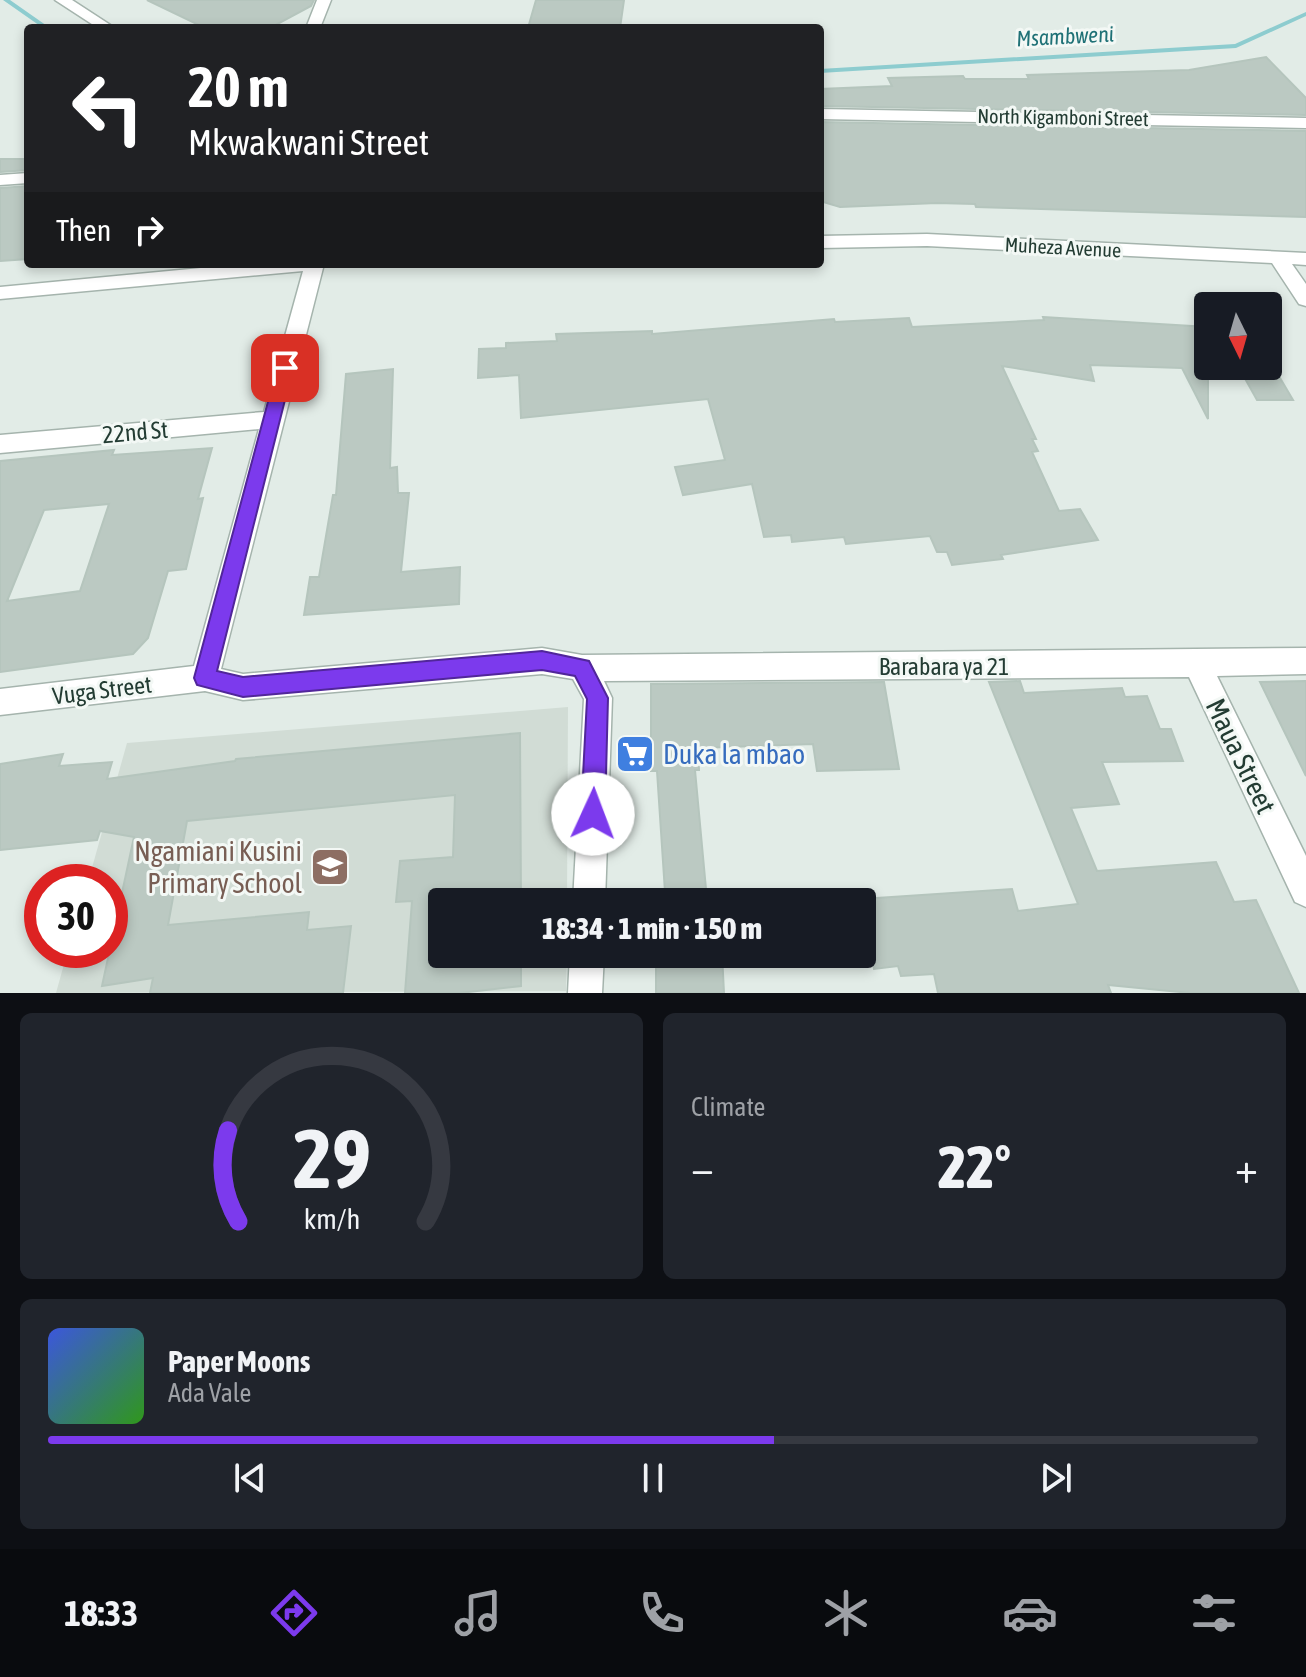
<!DOCTYPE html>
<meta charset="utf-8">
<style>
:root{--surface:#171b24;--page:#20242c;--text:#f1f3f6;--muted:#9ea1a6;--line:#363941;--accent:#7c3aed}
body{margin:0;font-family:"Asap Condensed",sans-serif;background:var(--page);color:var(--text);height:100vh;display:flex;flex-direction:column;font-size:30px;white-space:nowrap}
*{box-sizing:border-box;margin:0}
p{font-size:26px;color:var(--muted)}
.icon{flex:none;width:44px;height:44px;fill:none;stroke:currentColor;stroke-width:2;stroke-linecap:round;stroke-linejoin:round}
.map{position:relative;height:993px;overflow:hidden}
.panel{display:flex;flex-direction:column;gap:20px;padding:20px;background:#0d0f14;flex:1}
.panel>*{flex:none}
.guide{position:absolute;left:24px;top:24px;width:800px;height:244px;border-radius:8px;box-shadow:0 4px 12px #0003;background:#202124;color:#fff;overflow:hidden}
.needle{width:52px;rotate:175deg}
.controls{position:absolute;left:1194px;top:292px;display:grid;gap:16px}
.controls a{display:grid;place-items:center;width:88px;height:88px;border-radius:8px;background:var(--surface);box-shadow:0 4px 12px #0003;font-size:40px}
.speed{position:absolute;left:24px;top:864px;display:flex;gap:16px;font-size:40px;font-weight:700;text-align:center}
.speed>*{display:grid;place-content:center;width:104px;height:104px;border-radius:50%;background:var(--surface);box-shadow:0 4px 12px #0003;line-height:1}
.speed .limit{border:12px solid #d22;background:#fff;color:#111}
.pin{position:absolute;display:grid;place-items:center;width:68px;height:68px;color:#fff;margin:-34px;border-radius:16px;box-shadow:0 4px 12px #0006}
.me{position:absolute;width:88px;margin:-44px;rotate:2deg;stroke-linejoin:round;filter:drop-shadow(0 0 6px #0008)}
.turn{display:flex;align-items:center;gap:28px;height:168px;padding:0 32px;font-size:36px}
.turn .icon{width:104px;height:104px;stroke-width:2.5}
.turn b{display:block;font-size:56px;line-height:68px}
.then{display:flex;align-items:center;height:76px;padding:0 32px;background:#0003;gap:16px;font-size:30px}
.big{font-size:60px;font-weight:800;line-height:1.1}
.panel .tile{flex:1;display:flex;flex-direction:column;justify-content:center;gap:12px;min-width:0;padding:0 28px;border-radius:12px;background:var(--page)}
.panel .dial{align-items:center;gap:0}
.dial svg{height:208px;overflow:visible;fill:none;stroke:var(--line);stroke-width:7;stroke-linecap:round;text-anchor:middle}
.dial text{fill:var(--text);stroke:none}
.song{display:flex;align-items:center;gap:24px}
.cover{width:96px;height:96px;border-radius:12px;background:linear-gradient(135deg,hsl(230 70% 55%),hsl(110 70% 35%))}
.played{height:8px;border-radius:4px;background:linear-gradient(90deg,var(--accent) 60%,var(--line) 60%)}
.keys{display:flex;justify-content:space-around;direction:ltr}
.heat{display:flex;justify-content:space-between;align-items:center;font-size:44px;direction:ltr}
.panel .tiles{flex:1;display:grid;gap:20px;grid-template-columns:1fr 1fr}
.tile:last-child{grid-column:span 2}
.trip{position:absolute;left:428px;top:888px;width:448px;height:80px;border-radius:8px;background:var(--surface);box-shadow:0 4px 12px #0003;font-weight:800;line-height:80px;text-align:center}
.tabs{display:flex;height:128px;justify-content:space-around;align-items:center;background:#090b0e;color:var(--muted)}
.tabs .icon{width:56px;height:56px}
.tabs .current{color:var(--accent)}
.tabs b{font-size:36px;color:var(--text)}
.map>svg:first-child{display:block}
.built{fill:#d1dcd5}
.lines{fill:none;stroke-linecap:round;stroke-linejoin:round}
.stream{fill:#8dcccf;fill-rule:evenodd}
.building{fill:#bbc9c2;stroke:#b5c5bd;stroke-width:2;fill-rule:evenodd}
.minor-casing{stroke:#a5b4ad;stroke-width:3}
.minor{fill:#fff;fill-rule:evenodd}
.route{fill:#7c3aed;stroke:#51269a;stroke-width:2}
.labels{text-anchor:middle;dominant-baseline:central;stroke-width:6;stroke-linejoin:round;paint-order:stroke}
.far-street-label{font-size:20px;fill:#233c33;stroke:#f3f8f5}
.far-water-label{font-size:22px;font-style:italic;fill:#1f7176;stroke:#f3f8f5}
.street-label{font-size:24px;fill:#233c33;stroke:#f3f8f5}
.near-shop-label{font-size:28px;fill:#366cbe;stroke:#f3f8f5;text-anchor:start}
.near-street-label{font-size:28px;fill:#233c33;stroke:#f3f8f5}
.near-education-label{font-size:28px;fill:#785e54;stroke:#f3f8f5;text-anchor:end}
</style>
<div class="map">
<svg width="1306" height="993" viewBox="0 0 1306 993">
<rect width="100%" height="100%" fill="#e2ece7"/>
<path class="built" d="M568,707L567,902H442V954H567L566,991L56,993L68,950H110V882H88L127,743Z"/>
<g class="lines">
<path class="stream" d="M3,0H10L50,28H43Z
M1306,12V16L1236,48L820,73V69L1235,44Z"/>
</g>
<path class="building" d="M147,0H314L311,6L270,28H205Z
M536,0H624L620,28H528Z
M1266,57L1306,98V115L820,106V89L892,86L888,78L963,76L965,79H1029L1027,75L1189,70Z
M820,122L1306,131V217L976,207L975,204L937,203L840,207L820,201Z
M0,159H28V170L0,172Z
M28,186V259L0,261V188Z
M1043,317L1208,327V419L1182,368L1090,365L1094,381L1002,366L1036,439H1032L1038,451L1032,452L1059,511L1080,509L1098,540L1001,555L1003,559L952,565L947,552H937L930,536L846,544L844,537L792,542L791,535L764,537L752,484L683,495L675,467L725,460L708,399L521,418L519,375L478,378L479,349L506,348V343L557,341L556,334L652,331V334L834,319L835,322L909,318L912,327L1044,320Z
M1238,366H1273L1293,400H1257Z
M393,369L390,468L397,467L398,493H409L401,572L460,567L459,604L304,615L310,577H319L333,495H336L346,374Z
M212,448L198,499L203,498L186,569L168,571L148,638L133,654L0,672V461L114,450L112,455ZM109,504L80,591L7,601L44,510Z
M1020,681L1024,693L1122,688L1125,697L1147,696L1160,729H1171L1183,761L1102,762L1119,804L1071,808L1097,871L1216,862L1234,902L1256,900L1299,993H1190L1108,985L1111,993H938L934,974L901,976L898,966L874,969L868,942L862,943V899L1012,889L1018,911L1078,904L989,682Z
M1306,681V776L1260,682Z
M884,682L899,769L817,771L813,744L698,748L699,770H695L706,889L665,892L657,771H651V684Z
M520,733L521,902H442V954H521V986L460,993H405L412,901L396,902L400,861L453,857L455,795L187,821L168,925L309,912L307,930L351,926L343,993H150L153,978L102,986L134,837L100,831L97,840L0,850V764L63,754L59,766L112,762L107,779L235,761L236,759Z
M656,954H722L724,993H656Z"/>
<g class="lines">
<defs>
<path id="minor" d="M55,0H72L115,28H98Z
M317,0H331L320,28H306Z
M820,109L1306,118V128L820,119Z
M28,173V183L0,185V175Z
M927,234L1306,253V265L1292,264L1306,284V306L1299,304L1272,263L927,246L820,248V236Z
M243,264H324L221,669L243,674L542,648L582,655L1306,648V674L1217,676L1306,856V907L1295,902L1189,677L604,681L612,698L605,902H573L584,699L573,679L542,674L243,700L205,691L0,715V689L194,666L259,429L0,453V435L264,412L303,271L0,299V287Z
M570,954H604L602,993H568Z"/>
</defs>
<use href="#minor" class="minor-casing"/>
<use href="#minor" class="minor"/>
</g>
<path class="route" d="M285,363L293,368L217,671L243,677L542,651L589,661L608,698L605,814L601,823L593,826L585,823L581,814L587,699L575,676L542,670L243,697L197,685L194,678L277,368Z"/>
<defs>
<symbol id="supermarket-square" viewBox="-11 -11 22 22"><rect x="-9" y="-9" width="18" height="18" rx="4" fill="#3f7fe0" stroke="#f3f8f5"/><path d="M-6-5.5h2.5l.6 2H6L4.5 2H-2.5L-4.4-4H-6ZM-1.5 3.2a1.3 1.3 0 1 0 .1 0ZM3 3.2a1.3 1.3 0 1 0 .1 0Z" fill="#fff"/></symbol>
<symbol id="school-square" viewBox="-11 -11 22 22"><rect x="-9" y="-9" width="18" height="18" rx="4" fill="#8d6e63" stroke="#f3f8f5"/><path d="M0-5L7-2L0 1L-7-2ZM-4 1L0 2.5L4 1V4Q0 6-4 4Z" fill="#fff"/></symbol>
</defs>
<g fill-rule="evenodd">
<use href="#supermarket-square" x="613" y="732" width="44" height="44"/>
<use href="#school-square" x="308" y="845" width="44" height="44"/>
</g>
<g class="labels">
<g class="far-street-label">
<text transform="translate(1063 117) rotate(1)">North Kigamboni Street</text>
<text transform="translate(1063 247) rotate(3)">Muheza Avenue</text>
</g>
<g class="far-water-label">
<text transform="translate(1065 36) rotate(-3)">Msambweni</text>
</g>
<g class="street-label">
<text transform="translate(135 432) rotate(-5)">22nd St</text>
<text x="944" y="666">Barabara ya 21</text>
<text transform="translate(102 690) rotate(-7)">Vuga Street</text>
</g>
<g class="near-shop-label">
<text x="663" y="754">Duka la mbao</text>
</g>
<g class="near-street-label">
<text transform="translate(1241 756) rotate(64)">Maua Street</text>
</g>
<g class="near-education-label">
<text x="302" y="851">Ngamiani Kusini<tspan x="302" dy="32">Primary School</tspan></text>
</g>
</g>
</svg>
<div class="controls">
<a><svg class="needle" viewBox="-14 -14 28 28"><path d="M0-13l5 13h-10z" fill="#e53935"/><path d="M0 13l5-13h-10z" fill="#9ea1a6"/></svg></a>
</div>
<div class="speed"><div class="limit">30</div></div>
<div class="pin" style="left:285px;top:368px;background:#d93025"><svg class="icon" aria-label="arrive" viewBox="0 0 24 24"><path d="M6 21V4h12l-3 4 3 4H6"/></svg></div>
<svg class="me" style="left:593px;top:814px" viewBox="-20 -20 40 40"><circle r="19" fill="#fff"/><path d="M0-13L10 11 0 6-10 11z" fill="#7c3aed"/></svg>
<div class="trip">18:34 · 1 min · 150 m</div>
<div class="guide">
<div class="turn"><svg class="icon" aria-label="left" viewBox="0 0 24 24"><path d="M17 20v-9H6M10 6l-5 5 5 5"/></svg><div><b>20 m</b>Mkwakwani Street</div></div>
<div class="then">Then<svg class="icon" aria-label="right" viewBox="0 0 24 24"><path d="M7 20v-9h11M14 6l5 5-5 5"/></svg></div>
</div>
</div>
<section class="panel">
<div class="tiles">
<div class="tile dial"><svg viewBox="0 0 100 80">
<path d="M14 69A42 42 0 1 1 86 69"/>
<path d="M14 69A42 42 0 0 1 10 34" stroke="#7c3aed"/>
<text x="50" y="56" font-size="32" font-weight="700">29</text>
<text x="50" y="72" font-size="11">km/h</text>
</svg></div>
<div class="tile"><p>Climate</p>
<div class="heat"><a>−</a><b class="big">22°</b><a>+</a></div>
</div>
<div class="tile">
<div class="song"><i class="cover"></i><div><b>Paper Moons</b><p>Ada Vale</p></div></div>
<div class="played"></div>
<div class="keys"><svg class="icon" aria-label="previous" viewBox="0 0 24 24"><path d="M18 5L8 12l10 7zM5 5v14"/></svg><svg class="icon" aria-label="pause" viewBox="0 0 24 24"><path d="M8 5v14M16 5v14"/></svg><svg class="icon" aria-label="next" viewBox="0 0 24 24"><path d="M6 5l10 7-10 7zM19 5v14"/></svg></div>
</div>
</div>
</section>
<nav class="tabs">
<b>18:33</b>
<svg class="icon current" aria-label="directions" viewBox="0 0 24 24"><path d="M12 3l9 9-9 9-9-9zM9 14v-3h6M13 9l2 2-2 2"/></svg>
<svg class="icon" aria-label="music" viewBox="0 0 24 24"><path d="M9 18V5l10-2v13"/><circle cx="6" cy="18" r="3"/><circle cx="16" cy="16" r="3"/></svg>
<svg class="icon" aria-label="phone" viewBox="0 0 24 24"><path d="M5 4h4l2 5-3 2q2 4 5 5l2-3 5 2v4C11 20 4 13 5 4z"/></svg>
<svg class="icon" aria-label="climate" viewBox="0 0 24 24"><path d="M12 3v18M4 7l16 10M4 17L20 7"/></svg>
<svg class="icon" aria-label="car" viewBox="0 0 24 24"><path d="M5 17H2v-5l4-1 3-4h7l3 4 3 1v5h-3M9 17h6M6 11h13"/><circle cx="7" cy="17" r="2"/><circle cx="17" cy="17" r="2"/></svg>
<svg class="icon" aria-label="filters" viewBox="0 0 24 24"><path d="M4 7h16M4 17h16"/><circle cx="9" cy="7" r="2"/><circle cx="15" cy="17" r="2"/></svg>
</nav>
